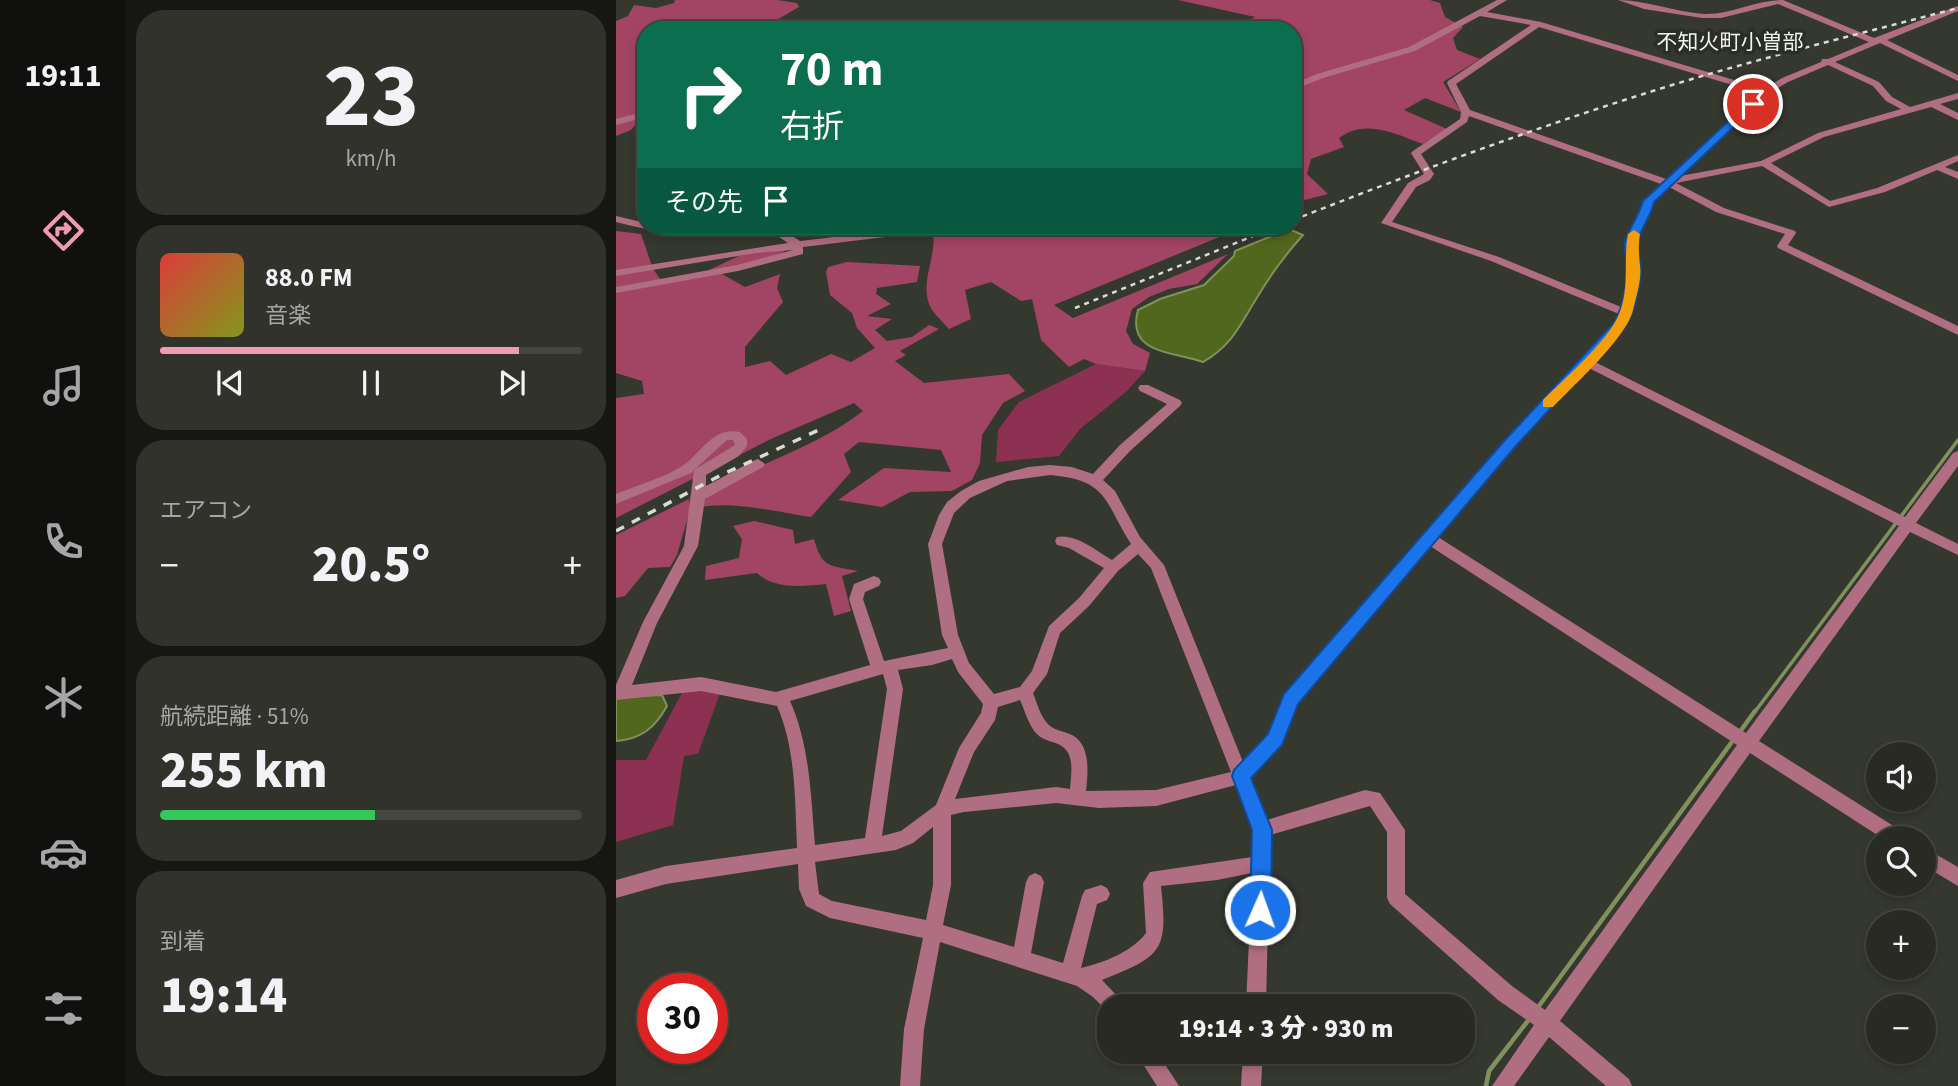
<!DOCTYPE html>
<html lang="ja">
<meta charset="utf-8">
<style>
:root{--surface:#282a23;--page:#30322b;--text:#f1f3f6;--muted:#a5a7a6;--line:#444641;--accent:#f19ab3}
body{margin:0;font-family:"Source Sans 3","Noto Sans JP",sans-serif;background:var(--page);color:var(--text);height:100vh;display:flex;flex-direction:column;font-size:26px;white-space:nowrap}
*{box-sizing:border-box;margin:0}
p{font-size:23px;color:var(--muted)}
.icon{flex:none;width:38px;height:38px;fill:none;stroke:currentColor;stroke-width:2;stroke-linecap:round;stroke-linejoin:round}
.map{position:relative;flex:1;overflow:hidden}
.details{display:flex;flex-direction:column;gap:10px;padding:10px;background:#161713;width:490px}
.details>*{flex:none}
.hud{position:absolute;left:21px;top:21px;width:665px;height:214px;border-radius:28px;box-shadow:0 4px 10px #0003,0 0 0 2px var(--line);background:#0b6e4f;color:#fff;overflow:hidden}
.tools{position:absolute;left:1250px;top:742px;display:grid;gap:14px}
.tools a{display:grid;place-items:center;width:70px;height:70px;border-radius:50%;background:var(--surface);box-shadow:0 4px 10px #0003,0 0 0 2px var(--line);font-size:35px}
.speed{position:absolute;left:21px;top:973px;display:flex;gap:14px;font-size:35px;font-weight:700;text-align:center}
.speed>*{display:grid;place-content:center;width:91px;height:91px;border-radius:50%;background:var(--surface);box-shadow:0 4px 10px #0003,0 0 0 2px var(--line);line-height:1}
.speed .limit{border:10px solid #d22;background:#fff;color:#111}
.pin{position:absolute;display:grid;place-items:center;width:60px;height:60px;color:#fff;margin:-30px;border:4px solid #fff;border-radius:50%;box-shadow:0 2px 7px #0007}
.me{position:absolute;width:77px;margin:-38px;rotate:2deg;stroke-linejoin:round;filter:drop-shadow(0 0 5px #0008)}
.turn{display:flex;align-items:center;gap:24px;height:147px;padding:0 28px;font-size:32px}
.turn .icon{width:91px;height:91px;stroke-width:2.5}
.turn b{display:block;font-size:49px;line-height:60px}
.then{display:flex;align-items:center;height:66px;padding:0 28px;background:#0003;gap:14px;font-size:26px}
.big{font-size:52px;font-weight:800;line-height:1.1}
.details .widget{flex:1;display:flex;flex-direction:column;justify-content:center;gap:10px;min-width:0;padding:0 24px;border-radius:28px;background:var(--page)}
.details .dial{align-items:center;gap:0}
.dial b{font-size:91px;line-height:1}
.song{display:flex;align-items:center;gap:21px}
.cover{width:84px;height:84px;border-radius:10px;background:linear-gradient(135deg,hsl(0 70% 55%),hsl(70 70% 35%))}
.played{height:7px;border-radius:4px;background:linear-gradient(90deg,var(--accent) 85%,var(--line) 85%)}
.keys{display:flex;justify-content:space-around;direction:ltr}
.heat{display:flex;justify-content:space-between;align-items:center;font-size:38px;direction:ltr}
.charge{height:10px;border-radius:5px;background:linear-gradient(90deg,#34c759 51%,var(--line) 0)}
.trip{position:absolute;left:481px;top:994px;width:378px;height:70px;border-radius:28px;background:var(--surface);box-shadow:0 4px 10px #0003,0 0 0 2px var(--line);font-weight:800;line-height:70px;text-align:center}
main{display:flex;flex:1;min-height:0}
.dock{display:flex;flex-direction:column;width:126px;justify-content:space-around;align-items:center;background:#10110e;color:var(--muted)}
.dock .icon{width:49px;height:49px}
.dock .on{color:var(--accent)}
.dock b{font-size:32px;color:var(--text)}
.map>svg:first-child{display:block}
.green{fill:#8c3152}
.forest{fill:#a24464}
.water{fill:#51671d;stroke:#81915c;stroke-width:2}
.lines{fill:none;stroke-linecap:round;stroke-linejoin:round}
.stream-far1{stroke:#81915c;stroke-width:3.5}
.stream{stroke:#81915c;stroke-width:4.5}
.minor{fill:#af6e81;fill-rule:evenodd}
.rail-far1{stroke:#d9dcd6;stroke-width:2.5;stroke-dasharray:5 5;stroke-linecap:butt}
.rail{stroke:#d9dcd6;stroke-width:3.5;stroke-dasharray:9 9;stroke-linecap:butt}
.route{fill:#1a73e8;stroke:#114b97;stroke-width:2}
.slow{fill:#f59e0b}
.labels{text-anchor:middle;dominant-baseline:central;stroke-width:7;stroke-linejoin:round;paint-order:stroke}
.far-quarter-label{font-size:21px;fill:#f2f4ef;stroke:#2b2e25}
</style>
<main>
<nav class="dock">
<b>19:11</b>
<svg class="icon on" aria-label="directions" viewBox="0 0 24 24"><path d="M12 3l9 9-9 9-9-9zM9 14v-3h6M13 9l2 2-2 2"/></svg>
<svg class="icon" aria-label="music" viewBox="0 0 24 24"><path d="M9 18V5l10-2v13"/><circle cx="6" cy="18" r="3"/><circle cx="16" cy="16" r="3"/></svg>
<svg class="icon" aria-label="phone" viewBox="0 0 24 24"><path d="M5 4h4l2 5-3 2q2 4 5 5l2-3 5 2v4C11 20 4 13 5 4z"/></svg>
<svg class="icon" aria-label="climate" viewBox="0 0 24 24"><path d="M12 3v18M4 7l16 10M4 17L20 7"/></svg>
<svg class="icon" aria-label="car" viewBox="0 0 24 24"><path d="M5 17H2v-5l4-1 3-4h7l3 4 3 1v5h-3M9 17h6M6 11h13"/><circle cx="7" cy="17" r="2"/><circle cx="17" cy="17" r="2"/></svg>
<svg class="icon" aria-label="filters" viewBox="0 0 24 24"><path d="M4 7h16M4 17h16"/><circle cx="9" cy="7" r="2"/><circle cx="15" cy="17" r="2"/></svg>
</nav>
<section class="details">
<div class="widget dial"><b>23</b><p>km/h</p></div>
<div class="widget">
<div class="song"><i class="cover"></i><div><b>88.0 FM</b><p>音楽</p></div></div>
<div class="played"></div>
<div class="keys"><svg class="icon" aria-label="previous" viewBox="0 0 24 24"><path d="M18 5L8 12l10 7zM5 5v14"/></svg><svg class="icon" aria-label="pause" viewBox="0 0 24 24"><path d="M8 5v14M16 5v14"/></svg><svg class="icon" aria-label="next" viewBox="0 0 24 24"><path d="M6 5l10 7-10 7zM19 5v14"/></svg></div>
</div>
<div class="widget"><p>エアコン</p>
<div class="heat"><a>−</a><b class="big">20.5°</b><a>+</a></div>
</div>
<div class="widget"><p>航続距離 · 51%</p><b class="big">255 km</b><div class="charge"></div></div>
<div class="widget"><p>到着</p><b class="big">19:14</b></div>
</section>
<div class="map">
<svg width="1342" height="1086" viewBox="0 0 1342 1086">
<rect width="100%" height="100%" fill="#35382f"/>
<path class="green" d="M480,364L529,371L511,391L464,429L443,456L380,462L382,430L403,402Z
M78,689L104,693L82,754L68,756L57,825L0,842V760H30L67,691Z"/>
<path class="forest" d="M59,0H161L181,3L183,7L159,21L150,30H30V113L15,130L0,136V21L12,16L18,5L40,8L58,3Z
M562,0H814L824,3L829,17L847,27L837,38L841,50L864,59L827,82L845,112L809,98L788,110L831,129L807,144C780,134 749,118 723,138L728,147L695,159L691,174L712,194L677,203V30H601L624,26L639,17Z
M315,226H630L438,305L457,318L612,254L581,284L553,289L533,297L516,309L510,331L517,344L534,353L529,371L480,364L468,359L453,367L425,340L416,299L405,301L375,282L349,290L355,319L333,329C327,322 319,315 315,308C301,282 325,252 315,226Z
M0,231L25,234L37,269L47,283L91,271L127,254L170,247L168,252L106,274L129,287L164,274L161,288L167,302L129,347V367L154,361L170,375L215,354L235,362L259,348L241,328L236,313L214,295L210,272L212,267L231,262L304,266L301,282L261,288L260,294L275,304L251,316L276,319L259,330L271,341L296,337L313,325L323,329L284,351L290,355L279,361L308,383L393,374L409,391L387,403L366,435L364,463L356,480L336,491L294,492L266,507L222,500L268,468L335,472L325,450L243,442L228,454L235,472L195,517C158,512 109,498 74,510L61,555L54,567L32,568L9,596L0,598V535L73,499L74,510C88,505 93,492 107,484C154,459 205,444 247,411L238,403L157,438L0,518V398L28,394L26,381L0,373Z
M138,521L177,530L179,544L198,539C206,569 214,565 242,571L226,576L235,611L218,616L210,584C187,586 159,590 141,573L89,580L90,566L123,558L126,539L117,526Z"/>
<path class="water" d="M673,229L687,235C670,254 655,274 642,296C625,323 617,345 587,362C556,351 510,354 522,310L544,299L588,285L618,256L619,251Z
M46,695L51,706C39,728 25,739 0,741V697Z"/>
<g class="lines">
<path class="stream-far1" d="M1138,713L1342,440"/>
<path class="stream" d="M1123,733L1139,711
M920,1010L1118,739
M870,1086L873,1071L914,1018"/>
<path class="minor" d="M881,0H891L871,12L925,22L1148,89L1166,78L1205,62L1206,59H1212L1253,42L1162,4L1105,18H1086L1028,9L1002,0C1030,0 1059,12 1088,14C1115,15 1140,0 1167,0L1258,38L1342,6V11L1271,40L1342,75V81L1264,43L1219,62L1263,82L1276,97L1294,107L1342,93V99L1324,104L1342,113V120L1315,107L1208,137L1155,163L1214,201L1261,188L1342,155V161L1329,167L1342,172V179L1321,170L1269,192L1213,207L1146,166L1060,183L1108,208L1179,231L1180,233L1172,245L1342,326V335L1162,248L1161,246L1169,234L1100,212L1053,187L1037,202L1022,238L1020,246L1023,277L1016,313L1008,328L977,361L1289,517L1337,453L1342,451V466L1300,523L1342,544V555L1294,532L1143,741L1287,832L1290,838H1266L1134,753L944,1021L1013,1079L1016,1086H990L933,1037L898,1086H876L918,1025L882,1000L774,904L771,898V832L754,806L654,835L650,1006H630L636,873L601,880L545,886C552,951 547,956 486,980L504,999L507,1006H494V1014L477,997L461,986L324,942L308,1029L304,1086H284L288,1029L307,938L214,918L190,906L183,889L182,864L50,884L0,898V880L50,866L181,848C179,802 180,748 161,706L85,691L0,700V685L27,622L68,546L78,470L75,473L0,504V494C19,486 50,477 66,466C85,454 96,426 124,432L131,439V446L123,456L90,475V486L137,461L142,459L149,464L147,467L89,499L82,546L41,623L16,685L85,677L160,692L254,665L233,599L238,584L258,576L263,578L265,582L263,586L249,592L247,599L268,661L332,648L326,635L312,544L323,515L331,502L345,491L363,481L412,467L434,465L456,467L477,474L504,445L551,404L524,391L522,388L524,385H532L564,400L566,403L564,406L514,451L487,480L499,491L524,537L548,565L627,762L653,735L669,695L889,440L999,324L1003,314L875,261L765,223L792,183L808,174L795,153L797,151L844,119L845,112L831,83L832,81L915,25L864,16L799,51L707,78L677,90V84L701,74L793,47ZM923,27L1143,93L1050,179L854,110L840,84ZM1212,65L1257,86L1270,101L1285,109L1202,133L1145,161L1064,176L1152,94L1172,82ZM853,116L1045,184L1027,201L1011,238L1010,246L1013,270L1005,307L883,257L776,222L800,187L814,180L818,174L805,154L851,122ZM971,367L1283,526L1130,733L822,537L899,446ZM111,440H117L119,445L78,470ZM434,475C493,480 488,502 515,544L496,560C481,551 459,533 441,537L439,541L441,545L453,548L488,568L463,598L433,626L416,671L404,687L378,694L353,663L342,635L326,544L338,513L354,498L391,481ZM814,546L1121,745L929,1010L896,986L789,894V830L764,793L749,790L651,820L634,778L665,744L681,704ZM522,554L535,568L615,772L540,790L470,791C472,773 475,745 456,735C448,731 438,731 431,723C424,715 421,703 417,693L431,674L444,633L473,606L502,571ZM336,659L342,672L367,704L365,713L343,748L320,805L285,831L266,836L287,689L282,670L316,665ZM267,674L271,689L249,838L199,845C195,798 194,745 174,701ZM404,700C409,711 413,727 422,735C427,740 435,741 442,744C460,752 455,773 454,789L440,787L339,799L358,752L379,720L382,707ZM620,785L637,830L636,857L534,872L527,883L530,933C516,952 487,963 465,968L481,904L491,900L494,894L491,888L485,885L469,890L466,896L447,963L415,953L428,882L425,876L419,873L413,876L410,882L398,947L327,925L335,885V815L348,812L440,803L483,808L540,806ZM317,827V885L310,920L216,901L203,894L199,862L280,850L297,843Z
M30,111V117L0,125V119Z
M0,216L30,223V226L96,232L161,226L184,241L312,226H340L335,229L187,247V254L122,271L0,293V287L121,265L177,250L140,253L0,276V270L172,243L153,230C100,243 51,235 0,222Z
M1307,847L1342,867V886L1307,865Z
M519,1052H541L563,1086H541Z
M627,1052H647L645,1086H625Z"/>
<path class="rail-far1" d="M677,220C805,170 934,122 1066,82C1157,55 1250,32 1342,8
M459,308L662,226"/>
<path class="rail" d="M0,531L105,475L205,429"/>
</g>
<path class="route" d="M1133,102L1142,104L1038,202C1035,217 1024,229 1021,243C1019,252 1025,260 1025,270C1024,288 1018,312 1009,327L899,447L682,704L666,745L635,778L656,830L655,910L652,918L644,920L637,918L634,910L636,830L616,776L618,770L652,734L668,694L889,440L998,323C1006,308 1012,286 1012,269C1012,260 1007,252 1009,242C1013,228 1023,216 1027,201Z"/>
<path class="slow" d="M1018,230L1024,234C1022,247 1023,254 1024,266C1026,279 1020,297 1017,310C1011,337 958,385 937,407H927V400C948,379 993,340 1003,314C1014,288 1007,261 1012,234Z"/>
<g class="labels">
<g class="far-quarter-label">
<text x="1114" y="42">不知火町小曽部</text>
</g>
</g>
</svg>
<div class="tools">
<a><svg class="icon" aria-label="sound" viewBox="0 0 24 24"><path d="M4 9h4l5-4v14l-5-4H4zM17 9q2 3 0 6"/></svg></a>
<a><svg class="icon" aria-label="search" viewBox="0 0 24 24"><circle cx="10" cy="10" r="6"/><path d="M15 15l6 6"/></svg></a>
<a>+</a>
<a>−</a>
</div>
<div class="speed"><div class="limit">30</div></div>
<div class="pin" style="left:1137px;top:104px;background:#d93025"><svg class="icon" aria-label="arrive" viewBox="0 0 24 24"><path d="M6 21V4h12l-3 4 3 4H6"/></svg></div>
<svg class="me" style="left:644px;top:910px" viewBox="-20 -20 40 40"><circle r="17" fill="#1a73e8" stroke="#fff" stroke-width="3"/><path d="M0-11L8 9 0 5-8 9z" fill="#fff"/></svg>
<div class="trip">19:14 · 3 分 · 930 m</div>
<div class="hud">
<div class="turn"><svg class="icon" aria-label="right" viewBox="0 0 24 24"><path d="M7 20v-9h11M14 6l5 5-5 5"/></svg><div><b>70 m</b>右折</div></div>
<div class="then">その先<svg class="icon" aria-label="arrive" viewBox="0 0 24 24"><path d="M6 21V4h12l-3 4 3 4H6"/></svg></div>
</div>
</div>
</main>
